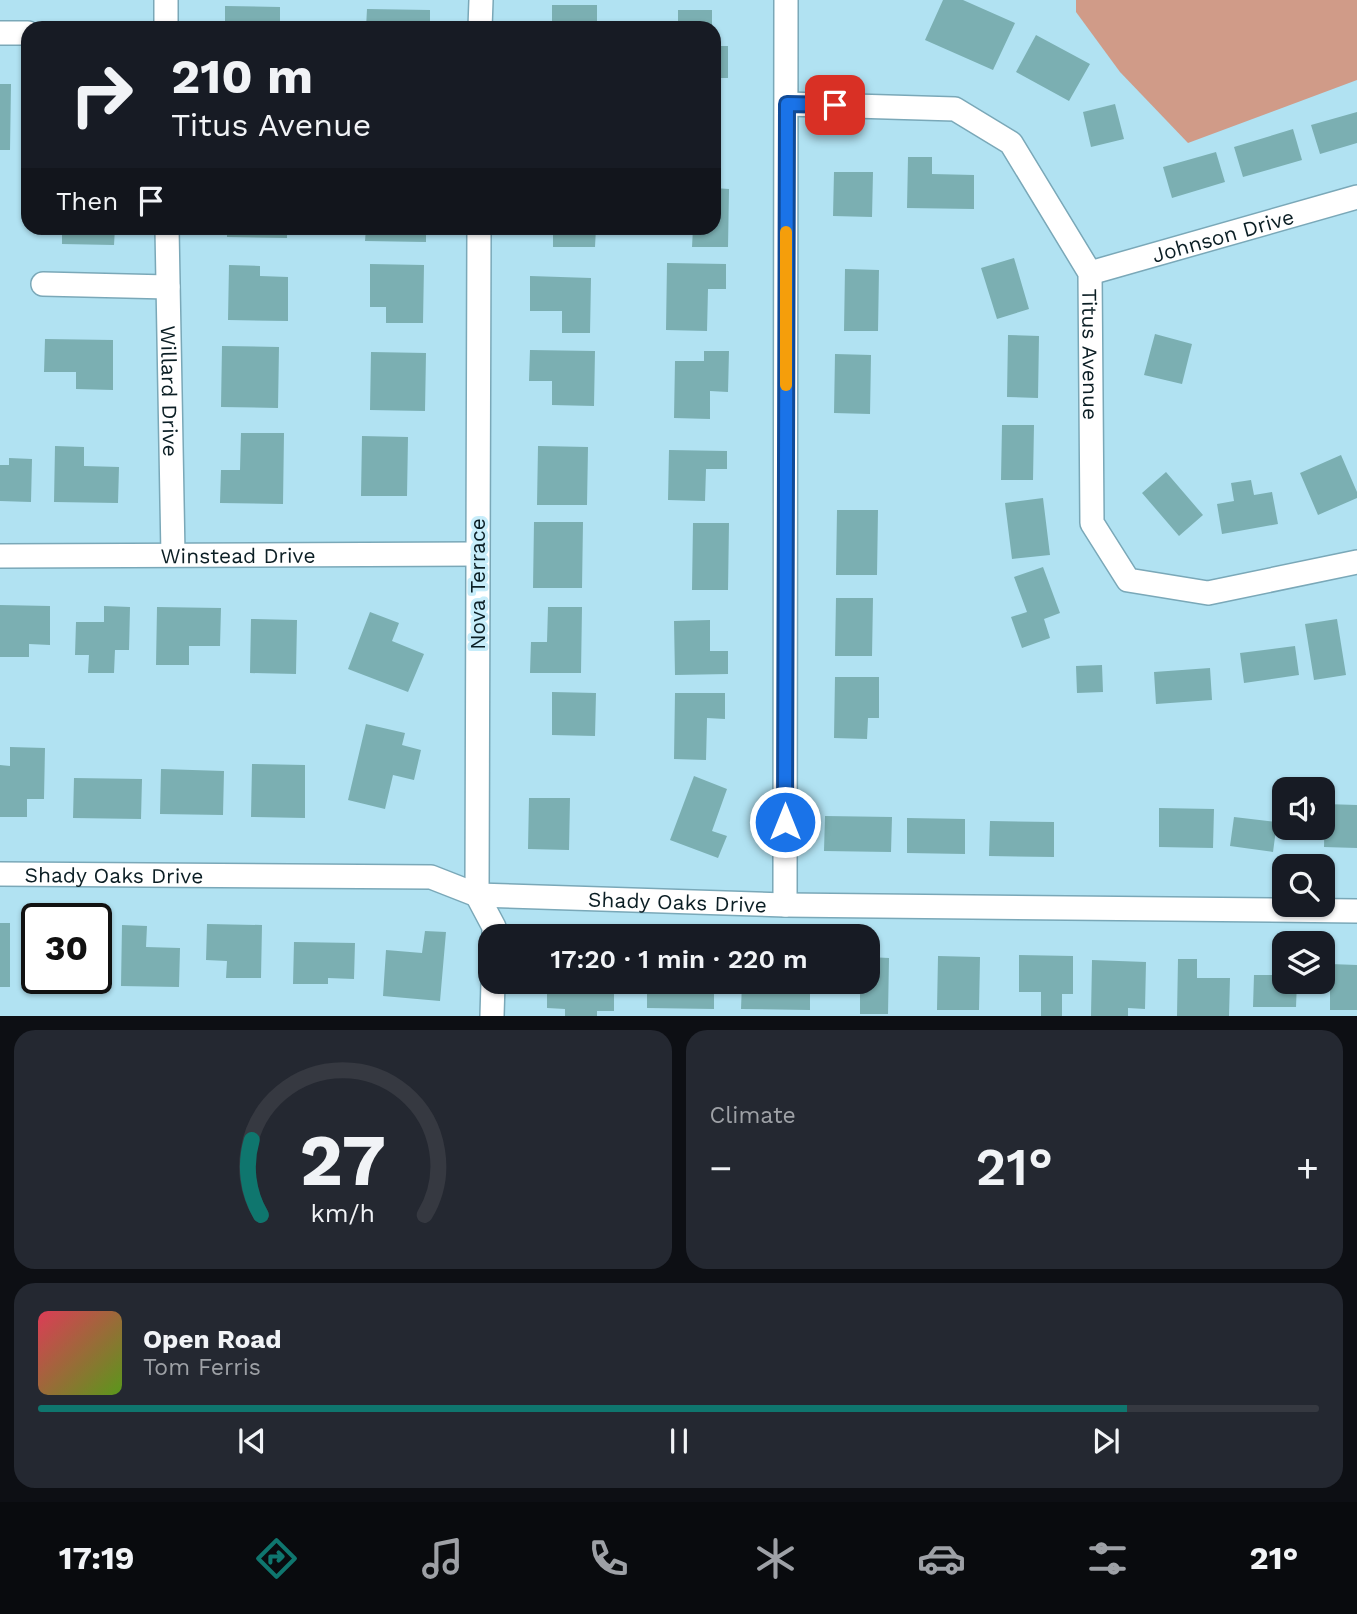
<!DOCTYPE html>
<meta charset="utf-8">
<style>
:root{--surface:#171b24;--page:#242831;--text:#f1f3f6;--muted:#9ea1a6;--line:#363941;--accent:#0f766e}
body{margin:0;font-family:"Work Sans",sans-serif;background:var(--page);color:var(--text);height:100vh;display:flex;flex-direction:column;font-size:26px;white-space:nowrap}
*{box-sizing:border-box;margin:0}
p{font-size:23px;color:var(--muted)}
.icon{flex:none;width:38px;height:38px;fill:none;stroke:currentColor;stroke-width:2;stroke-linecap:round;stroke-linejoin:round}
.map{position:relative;height:1016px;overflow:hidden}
.sheet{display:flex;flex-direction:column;gap:14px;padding:14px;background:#0d0f14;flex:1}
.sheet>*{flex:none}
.hud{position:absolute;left:21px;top:21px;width:700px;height:214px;border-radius:21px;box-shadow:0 2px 5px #0004;background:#171b24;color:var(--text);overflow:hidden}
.fabs{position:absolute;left:1272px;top:777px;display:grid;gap:14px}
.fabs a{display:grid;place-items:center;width:63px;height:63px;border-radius:14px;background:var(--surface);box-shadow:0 2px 5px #0004;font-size:35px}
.speed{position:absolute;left:21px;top:903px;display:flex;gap:14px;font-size:35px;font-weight:700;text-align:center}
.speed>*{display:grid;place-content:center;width:91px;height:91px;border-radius:50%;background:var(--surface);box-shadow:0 2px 5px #0004;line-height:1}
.speed .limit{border:4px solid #111;border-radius:10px;background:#fff;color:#111}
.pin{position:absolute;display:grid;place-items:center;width:60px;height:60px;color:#fff;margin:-30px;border-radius:14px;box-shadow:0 4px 10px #0006}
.me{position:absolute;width:77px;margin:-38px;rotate:0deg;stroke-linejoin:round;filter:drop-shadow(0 0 5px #0008)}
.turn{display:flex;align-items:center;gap:24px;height:147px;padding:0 35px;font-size:32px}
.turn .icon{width:91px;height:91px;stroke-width:2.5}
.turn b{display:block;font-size:49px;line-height:60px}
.then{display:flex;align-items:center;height:66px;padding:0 35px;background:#0003;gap:14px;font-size:26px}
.big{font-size:52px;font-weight:600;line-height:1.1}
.sheet .widget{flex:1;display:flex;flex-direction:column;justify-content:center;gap:10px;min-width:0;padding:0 24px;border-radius:21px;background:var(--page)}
.sheet .dial{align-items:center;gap:0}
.dial svg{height:182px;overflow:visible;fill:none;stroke:var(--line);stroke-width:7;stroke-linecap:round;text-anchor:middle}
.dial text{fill:var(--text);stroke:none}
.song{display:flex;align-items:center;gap:21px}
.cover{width:84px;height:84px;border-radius:10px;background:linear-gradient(135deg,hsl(350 70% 55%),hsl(90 70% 35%))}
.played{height:7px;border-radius:4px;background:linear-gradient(90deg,var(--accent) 85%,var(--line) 85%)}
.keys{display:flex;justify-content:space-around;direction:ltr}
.heat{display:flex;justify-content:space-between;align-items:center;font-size:38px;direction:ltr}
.sheet .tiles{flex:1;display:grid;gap:14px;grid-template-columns:1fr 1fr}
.widget:last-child{grid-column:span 2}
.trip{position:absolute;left:478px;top:924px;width:402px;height:70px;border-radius:21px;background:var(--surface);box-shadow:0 2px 5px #0004;font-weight:600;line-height:70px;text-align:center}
.tabs{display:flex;height:112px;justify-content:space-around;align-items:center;background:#090b0e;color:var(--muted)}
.tabs .icon{width:49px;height:49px}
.tabs .selected{color:var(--accent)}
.tabs b{font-size:32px;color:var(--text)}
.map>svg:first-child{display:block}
.green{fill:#d09b88}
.building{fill:#7bafb2}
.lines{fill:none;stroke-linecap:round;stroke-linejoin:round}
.minor-casing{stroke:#7aa8b8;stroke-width:26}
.minor{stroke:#fff;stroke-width:23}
.route-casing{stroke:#114b97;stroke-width:18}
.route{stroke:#1a73e8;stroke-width:12}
.slow{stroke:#f59e0b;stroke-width:12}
.labels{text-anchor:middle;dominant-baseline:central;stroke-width:7;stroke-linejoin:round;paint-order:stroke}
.street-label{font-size:21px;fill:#0b1e24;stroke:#c7edfa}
</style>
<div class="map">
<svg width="1357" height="1016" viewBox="0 0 1357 1016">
<rect width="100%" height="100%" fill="#b1e2f2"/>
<path class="green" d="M1076,0H1357V80L1188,143L1120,72L1076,12Z"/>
<path class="building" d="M943,0H963L1015,23L993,70L925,40Z
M552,5H597V28H552Z
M225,6L280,7V28H225Z
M367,9L430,10V28H366Z
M678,10H712V28H678Z
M1036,35L1090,64L1069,101L1016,72Z
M714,46H728V78H714Z
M0,84H11L10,150H0Z
M1115,104L1124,139L1091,147L1083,112Z
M1357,112V143L1320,154L1311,125Z
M1293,129L1302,160L1243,177L1234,147Z
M1216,152L1225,182L1172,198L1163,167Z
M908,157H932V174L974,175V209L907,208Z
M834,172H873L872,217L833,216Z
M714,188L729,189L728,247H692L693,228H714Z
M62,228H115L114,245L62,244Z
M227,228H287V238L227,237Z
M366,228H426V242L365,241Z
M553,228H596L595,247H553Z
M1014,258L1029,309L997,319L981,268Z
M667,263L726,264V289H708L707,331L666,330Z
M370,264L424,265L423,323H386V307H370Z
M229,265L260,266V276L288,277V321L228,320Z
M845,269L879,270L878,331H844Z
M530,276L591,278L590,333H562V311H530Z
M1155,334L1192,344L1182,384L1144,375Z
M1008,335L1039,336L1038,398L1007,397Z
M45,339L113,340V390L76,389V372H44Z
M222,346L279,347L278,408L221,407Z
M530,350L595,351L594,406L552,405V381H529Z
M704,351H729L728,392L710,391V419L674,418L675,361H704Z
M371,352L426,353L425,411L370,410Z
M835,354L871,355L870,414L834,413Z
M1002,425H1034L1033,480H1001Z
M241,433H284L283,504L220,503L221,470H240Z
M362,436L408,437L407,496H361Z
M55,446L84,447V466L119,467L118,503L54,502Z
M538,446L588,447L587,505H537Z
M669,450L727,451V469H706L705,501L668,500Z
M1341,455L1357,492V498L1318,515L1300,473Z
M9,458L32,459L31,502L0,501V465H9Z
M1166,472L1203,515L1179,536L1142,493Z
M1251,480L1254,495L1272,492L1278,524L1222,534L1217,504L1234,501L1231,483Z
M1043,498L1050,555L1012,559L1005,503Z
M837,510H878L877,575H836Z
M534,522H583L582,588H533Z
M693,523H729L728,590H692Z
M1043,567L1060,613L1044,619L1050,638L1022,648L1011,617L1027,612L1014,577Z
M836,598H873L872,656H835Z
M0,605L50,606V645L29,644V657H0Z
M104,606L130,607L129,650H115L114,673H88L89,655H75L76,622H104Z
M157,607L221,608L220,646H189V665H156Z
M548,607H582L581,673H530L531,642H547Z
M370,612L399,623L392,641L424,654L408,692L348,669Z
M251,619L297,620L296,674L250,673Z
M1337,619L1346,675L1314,680L1305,624Z
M710,620V651H728V674L675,675L674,621Z
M1295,646L1299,675L1244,683L1240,653Z
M1102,665L1103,692L1077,693L1076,666Z
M1210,668L1212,700L1156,704L1154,672Z
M835,677H879V718H868L867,739L834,738Z
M552,692L596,693L595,736L552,735Z
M675,693H725V719L707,718L706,760L674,759Z
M366,724L405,733L402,745L421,750L414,780L393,775L385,809L348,800Z
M10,747L45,748L44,799H27V817H0V765L10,766Z
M252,764L305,765V818L251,817Z
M161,769L224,771L223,815L160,814Z
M694,776L727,789L712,831L727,836L718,858L670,840Z
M74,778L142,779L141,819L73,818Z
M529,798H570L569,850L528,849Z
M1325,804L1357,805V848L1324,847Z
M1159,808L1214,809L1213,848L1159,847Z
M825,816L892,817L891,852L824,851Z
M1234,817L1277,822L1273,852L1230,846Z
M907,818L965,819V854L907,853Z
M990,821L1054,822V857L989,856Z
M0,923H10V987H0Z
M207,924L262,925L261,978H226L227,961L206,960Z
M122,925L147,926L146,947L180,948L179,987L121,986Z
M425,931L446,932L440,1001L383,996L386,950L422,953Z
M294,942L355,943L354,979L328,978V984H293Z
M1019,955L1073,956V994H1062V1016H1041V992H1019Z
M938,956L980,957L979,1010H937Z
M868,957L889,958L888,1014H860V993H845V982H868Z
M1178,959H1197V978H1230L1229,1016H1177Z
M1092,960L1146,962L1145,1009L1128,1008V1016H1091Z
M1330,964L1357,965V1010H1330Z
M1254,975H1284V982H1297L1296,1007H1253Z
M37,978H95V992H75V985H37Z
M547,982H614V1011H597V1016H565V1009L547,1008Z
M647,982H714V1009L647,1008Z
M742,982H810V1010L741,1009Z"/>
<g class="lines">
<defs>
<g id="minor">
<path d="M166,28V0"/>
<path d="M480,28L481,0"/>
<path d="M0,33H28"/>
<path id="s1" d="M787,104L955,109L1011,143L1090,273L1092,523L1128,580L1208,593L1357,562"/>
<path id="s2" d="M167,228L173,555"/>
<path d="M479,228L477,895L494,927V936"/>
<path id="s3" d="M1090,273L1357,197"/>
<path d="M43,284L168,287"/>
<path id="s4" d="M0,556L477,554"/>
<path id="s5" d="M0,874L431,877L477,895L785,905L1357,911"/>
<path d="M785,905L786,0"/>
<path d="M492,1016L493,982"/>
</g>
</defs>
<use href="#minor" class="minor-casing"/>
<use href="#minor" class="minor"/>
</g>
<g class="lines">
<defs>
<path id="route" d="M785,822L787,104L835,105"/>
</defs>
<use href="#route" class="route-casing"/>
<use href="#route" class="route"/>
<path class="slow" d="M786,385V232"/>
</g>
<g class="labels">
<g class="street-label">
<text stroke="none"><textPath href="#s3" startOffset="138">Johnson Drive</textPath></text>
<text stroke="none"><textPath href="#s1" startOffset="467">Titus Avenue</textPath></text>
<text stroke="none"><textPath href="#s2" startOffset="163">Willard Drive</textPath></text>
<text stroke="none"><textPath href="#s4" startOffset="238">Winstead Drive</textPath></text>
<text transform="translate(477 584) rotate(-90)">Nova Terrace</text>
<text stroke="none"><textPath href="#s5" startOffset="114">Shady Oaks Drive</textPath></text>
<text stroke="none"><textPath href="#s5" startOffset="681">Shady Oaks Drive</textPath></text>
</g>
</g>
</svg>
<div class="fabs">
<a><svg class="icon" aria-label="sound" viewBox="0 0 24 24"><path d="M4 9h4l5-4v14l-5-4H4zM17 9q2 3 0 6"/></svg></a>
<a><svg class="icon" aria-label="search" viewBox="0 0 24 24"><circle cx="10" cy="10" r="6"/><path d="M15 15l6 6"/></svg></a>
<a><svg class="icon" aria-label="layers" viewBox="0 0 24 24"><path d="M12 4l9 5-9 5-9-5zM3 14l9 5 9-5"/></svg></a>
</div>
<div class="speed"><div class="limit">30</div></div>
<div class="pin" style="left:835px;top:105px;background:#d93025"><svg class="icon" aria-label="arrive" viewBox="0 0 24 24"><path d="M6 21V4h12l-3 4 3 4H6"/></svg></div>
<svg class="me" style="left:785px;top:822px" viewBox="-20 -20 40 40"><circle r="17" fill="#1a73e8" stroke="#fff" stroke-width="3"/><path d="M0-11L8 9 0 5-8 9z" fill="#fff"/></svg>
<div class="trip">17:20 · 1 min · 220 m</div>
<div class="hud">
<div class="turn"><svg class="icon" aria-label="right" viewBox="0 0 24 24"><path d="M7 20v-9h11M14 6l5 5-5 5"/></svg><div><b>210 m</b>Titus Avenue</div></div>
<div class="then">Then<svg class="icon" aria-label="arrive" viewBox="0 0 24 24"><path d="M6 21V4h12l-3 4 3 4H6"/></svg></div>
</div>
</div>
<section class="sheet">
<div class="tiles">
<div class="widget dial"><svg viewBox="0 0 100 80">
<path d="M14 69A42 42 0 1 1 86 69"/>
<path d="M14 69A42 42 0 0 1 10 36" stroke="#0f766e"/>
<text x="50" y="56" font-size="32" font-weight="700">27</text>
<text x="50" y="72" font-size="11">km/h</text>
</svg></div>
<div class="widget"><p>Climate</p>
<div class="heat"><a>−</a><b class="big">21°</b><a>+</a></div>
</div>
<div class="widget">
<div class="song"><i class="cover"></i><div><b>Open Road</b><p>Tom Ferris</p></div></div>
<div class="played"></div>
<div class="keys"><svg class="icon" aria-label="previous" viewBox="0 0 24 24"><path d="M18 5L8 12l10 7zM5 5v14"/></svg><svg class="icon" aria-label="pause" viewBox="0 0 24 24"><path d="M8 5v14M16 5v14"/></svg><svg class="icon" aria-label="next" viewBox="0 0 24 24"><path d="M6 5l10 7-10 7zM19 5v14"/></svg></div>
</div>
</div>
</section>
<nav class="tabs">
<b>17:19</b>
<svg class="icon selected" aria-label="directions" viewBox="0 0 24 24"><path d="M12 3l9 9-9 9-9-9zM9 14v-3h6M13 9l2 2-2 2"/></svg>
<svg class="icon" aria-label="music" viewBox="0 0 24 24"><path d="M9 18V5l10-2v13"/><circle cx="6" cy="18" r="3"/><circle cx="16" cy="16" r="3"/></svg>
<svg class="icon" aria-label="phone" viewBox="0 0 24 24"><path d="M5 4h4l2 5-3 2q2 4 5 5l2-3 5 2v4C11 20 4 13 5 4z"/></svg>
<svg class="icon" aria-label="climate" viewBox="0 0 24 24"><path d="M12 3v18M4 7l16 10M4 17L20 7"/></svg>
<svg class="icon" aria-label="car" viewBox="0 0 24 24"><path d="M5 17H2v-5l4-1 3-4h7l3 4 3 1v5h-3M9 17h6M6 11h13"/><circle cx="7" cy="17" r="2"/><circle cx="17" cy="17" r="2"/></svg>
<svg class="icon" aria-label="filters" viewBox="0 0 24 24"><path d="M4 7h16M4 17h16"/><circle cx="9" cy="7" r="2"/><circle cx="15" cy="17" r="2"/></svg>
<b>21°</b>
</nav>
